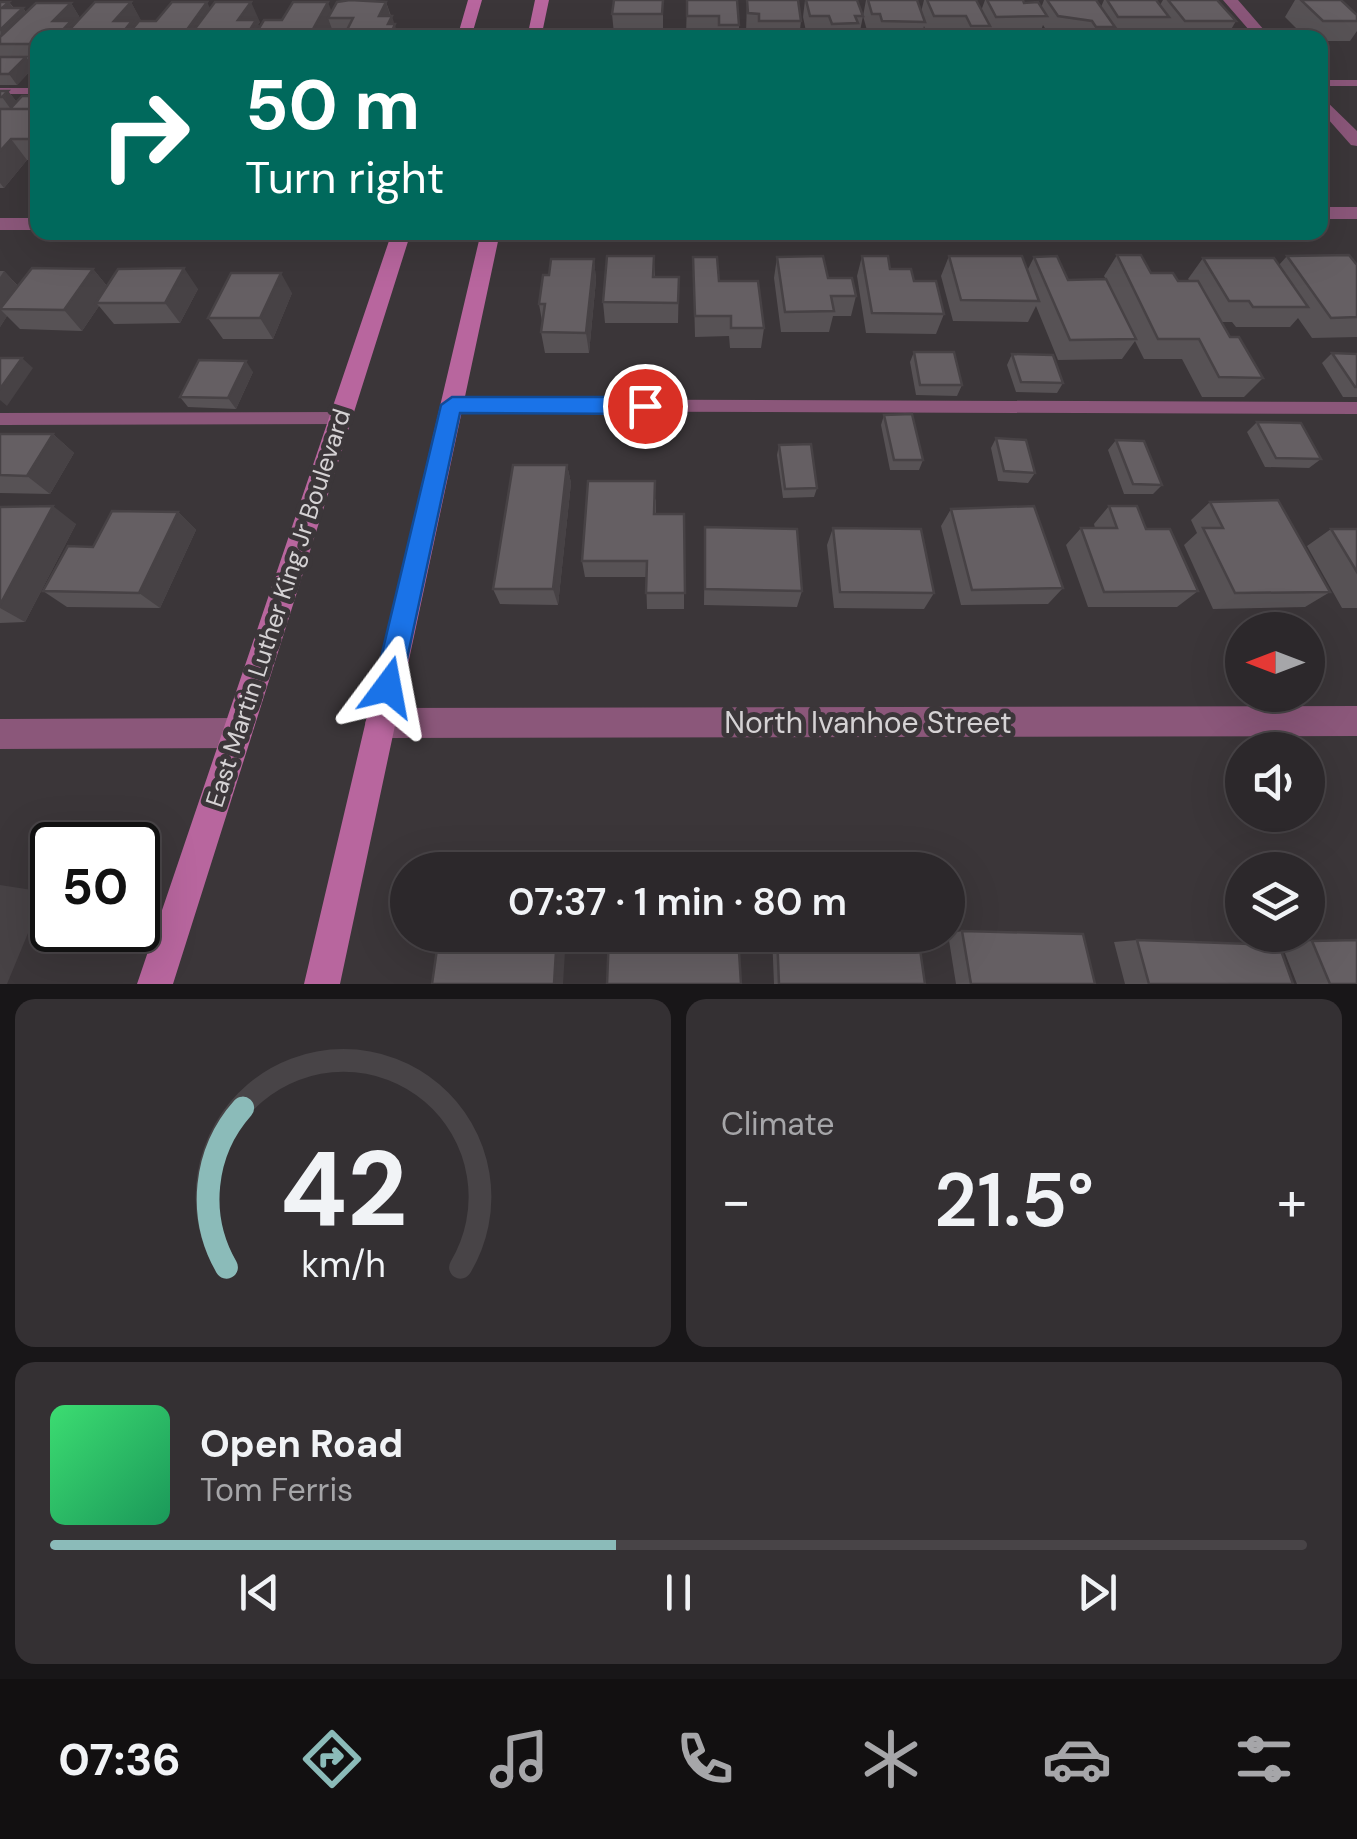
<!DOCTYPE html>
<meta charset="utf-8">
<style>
:root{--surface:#2c282b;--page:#343033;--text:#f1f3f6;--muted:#a6a6a9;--line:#484447;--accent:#8bbbb9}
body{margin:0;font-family:"DM Sans",sans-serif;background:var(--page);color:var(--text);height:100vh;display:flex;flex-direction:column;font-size:38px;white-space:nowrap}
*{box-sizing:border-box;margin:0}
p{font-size:32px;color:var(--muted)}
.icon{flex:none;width:55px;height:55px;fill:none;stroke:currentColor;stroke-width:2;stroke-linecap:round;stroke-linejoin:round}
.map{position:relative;height:984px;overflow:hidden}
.panel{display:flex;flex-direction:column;gap:15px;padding:15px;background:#181618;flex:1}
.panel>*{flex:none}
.banner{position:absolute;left:30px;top:30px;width:1298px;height:210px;border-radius:20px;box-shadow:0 10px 40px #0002,0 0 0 2px var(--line);background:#00695c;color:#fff;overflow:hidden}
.needle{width:65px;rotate:270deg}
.controls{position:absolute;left:1225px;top:612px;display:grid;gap:20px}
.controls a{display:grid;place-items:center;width:100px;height:100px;border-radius:50%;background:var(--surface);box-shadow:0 10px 40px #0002,0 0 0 2px var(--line);font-size:50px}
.speed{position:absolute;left:30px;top:822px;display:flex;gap:20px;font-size:50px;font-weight:700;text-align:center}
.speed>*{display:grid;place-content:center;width:130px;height:130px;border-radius:50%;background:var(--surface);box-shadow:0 10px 40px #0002,0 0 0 2px var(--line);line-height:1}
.speed .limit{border:5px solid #111;border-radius:15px;background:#fff;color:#111}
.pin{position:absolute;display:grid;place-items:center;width:85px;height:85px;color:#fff;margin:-42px;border:5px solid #fff;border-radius:50%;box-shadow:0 2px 10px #0007}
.me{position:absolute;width:110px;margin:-55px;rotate:13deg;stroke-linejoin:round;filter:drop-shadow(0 0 8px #0008)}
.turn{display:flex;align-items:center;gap:35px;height:210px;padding:0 50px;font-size:45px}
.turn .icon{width:130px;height:130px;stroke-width:2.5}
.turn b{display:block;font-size:70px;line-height:85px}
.big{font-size:75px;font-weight:600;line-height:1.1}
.panel .card{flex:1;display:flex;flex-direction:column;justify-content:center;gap:15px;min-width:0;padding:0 35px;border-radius:20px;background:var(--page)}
.panel .dial{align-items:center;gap:0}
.dial svg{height:260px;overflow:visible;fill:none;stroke:var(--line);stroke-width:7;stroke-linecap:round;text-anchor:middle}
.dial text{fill:var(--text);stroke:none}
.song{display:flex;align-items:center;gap:30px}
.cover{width:120px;height:120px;border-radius:15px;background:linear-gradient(135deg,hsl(140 70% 55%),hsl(150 70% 35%))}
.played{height:10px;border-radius:5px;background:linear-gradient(90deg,var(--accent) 45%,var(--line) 45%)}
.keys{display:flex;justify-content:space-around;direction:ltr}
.heat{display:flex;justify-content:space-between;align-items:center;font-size:55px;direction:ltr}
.panel .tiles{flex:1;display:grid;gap:15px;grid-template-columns:1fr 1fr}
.card:last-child{grid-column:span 2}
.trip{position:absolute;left:390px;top:852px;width:575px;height:100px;border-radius:50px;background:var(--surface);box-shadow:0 10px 40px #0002,0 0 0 2px var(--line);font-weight:600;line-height:100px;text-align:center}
.tab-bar{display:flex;height:160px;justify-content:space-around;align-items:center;background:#121011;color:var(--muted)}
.tab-bar .icon{width:70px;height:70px}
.tab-bar .on{color:var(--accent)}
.tab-bar b{font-size:45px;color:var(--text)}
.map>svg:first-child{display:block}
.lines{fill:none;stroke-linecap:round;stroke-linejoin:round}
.service{fill:#8b577a;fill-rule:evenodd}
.minor{fill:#8b577a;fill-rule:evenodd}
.secondary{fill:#b8669e;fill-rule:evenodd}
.wall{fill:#575255}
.shaded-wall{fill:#474245}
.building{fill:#655f63;stroke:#474245;stroke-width:2.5}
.route{fill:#1a73e8;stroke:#114b97;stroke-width:2.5}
.labels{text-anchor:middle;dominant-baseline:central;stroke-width:10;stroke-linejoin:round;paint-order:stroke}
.street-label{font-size:25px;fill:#d5d2d4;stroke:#3b3639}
.near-street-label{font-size:30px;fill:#d5d2d4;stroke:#3b3639}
</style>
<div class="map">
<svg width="1357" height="984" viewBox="0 0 1357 984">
<rect width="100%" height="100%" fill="#3b3639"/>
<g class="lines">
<path class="service" d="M1320,80H1357V86H1320Z
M0,88H38V94H0Z
M451,399L1357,402V414L451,411L443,405Z
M341,412L349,418L341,424L0,425V413Z"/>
<path class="minor" d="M1223,0H1238L1271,38H1256Z
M1320,95L1357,131V146L1351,145L1320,110Z
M1320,207H1357V219H1320Z
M0,218H38V230H0Z
M1357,706V736L380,738L369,734L365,723L369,712L380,708Z
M237,718L248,722L252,733L248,744L237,748L0,749V719Z"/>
<path class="secondary" d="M468,0H482L471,38H457Z
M535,0H549L541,38H527Z
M392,232H411L173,984H137Z
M481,232H500L340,984H304Z"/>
</g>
<path class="wall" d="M376,0V2H386L399,38H335L332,29L327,38H38V64H31L34,67L17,85H0V2H9L14,8H23L26,12L71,3L80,18L131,2L141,21H156L210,8L260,22L258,24L259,27L282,20L332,11Z
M663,0V34H614L612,14Z
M687,0L739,25V38L686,36Z
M747,0L801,21L799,38H757V34L746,33Z
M805,0H857L863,16L859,36H855V38L807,36L803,17Z
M866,0H917L921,12L924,0H976L981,11L985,0H1023L1024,3L1041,8L1044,0H1096L1101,7L1104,0H1156L1160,5L1163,0H1217L1236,21L1226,38H1172L1164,28L1159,37L1058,38L1050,36L1043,25L1039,36L989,37L987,33L986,38L928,36L924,26L921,38H877L876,34H868L863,16Z
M1295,0H1341L1357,15V31L1350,41H1320V38H1306L1285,17Z
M0,91H8L16,101L10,108H0Z
M38,96V160H27L4,188H0V109H10Z
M1320,118L1328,127L1320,138Z
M1117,255L1151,273L1178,281H1190L1188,279L1203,258L1279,265L1287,256L1357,265V337L1312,338L1298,318L1290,327H1236L1232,322H1221L1230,337L1263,378L1244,397H1202L1182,359H1144L1135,341L1122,359L1058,360L1036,306L1028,322L953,321L941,276L949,256L1027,271L1034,257L1068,280L1106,279L1104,276Z
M654,256L655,277H679L678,323H605L603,302Z
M862,256L914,281L944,314L936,334L866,333L857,276Z
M693,257L764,328L761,348H730L729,336L695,337Z
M777,257L828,278L856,296L851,316H833L829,332H781L774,278Z
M594,259L596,280L589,353H545L541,332L542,321L539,304L549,275Z
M93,269L107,286L198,289L180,323L114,324L99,306L82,331L20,329L7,316L0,327V271H4L18,286Z
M292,293L273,339H223L208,318Z
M914,352L962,385L957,396L916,395L910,362Z
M1332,353L1357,354V397H1343L1322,363Z
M1012,354L1063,383L1057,393L1016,392L1007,365Z
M253,372L236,409L188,407L180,397Z
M884,415L923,460L919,470H890L881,425Z
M1257,422L1321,459L1309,468L1265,467L1247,432Z
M0,434H53L74,453L50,494L0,493Z
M996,438L1035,473L1028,483L998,481L991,448Z
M1116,440L1162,485L1153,494H1124L1108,450Z
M779,445L817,488L814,497L783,498L777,455Z
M567,465L571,483L558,605L500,604L493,589Z
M656,499V514H684V609H647L646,577H585L582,561Z
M1210,502L1330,592L1305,607L1213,609L1184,545L1197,533L1191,520Z
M1109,506L1146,529L1198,591L1177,607H1088L1066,545L1081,528H1095L1094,524Z
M0,507L76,524L25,622L0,623Z
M951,509L1063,588L1048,604L961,605L941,526Z
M178,512L196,530L160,608L67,607L43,591L93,547Z
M705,527L802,591L797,607L704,605Z
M833,528L934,593L924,609L834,608L827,545Z
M1331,529H1357V608H1342L1307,546Z
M962,931L1095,984H956L948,934Z
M772,935H918L925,984H774Z
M1137,940L1293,984H1125L1114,942Z
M1312,941L1357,984H1297L1281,943Z"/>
<path class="shaded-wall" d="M373,0H376L380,14L386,2L391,18L392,16L399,38L385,36Z
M9,2L17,14L23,8L36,28L0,44L2,8Z
M131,2L142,22V38H118L114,21Z
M207,2L217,22L206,38H181Z
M251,2L260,22L258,24L264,38H245L238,20Z
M328,2L334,18H328L332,29L327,38H308Z
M71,3L83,23L81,38H55L53,21Z
M26,57L34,67L17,85L9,74Z
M8,91L16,101L10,108L2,97Z
M38,132V146L32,139Z
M11,139L27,160L4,188L0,183V151Z
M594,259L596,280L589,353L586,333Z
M184,268L198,289L180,323L165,303Z
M93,269L110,290L96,303L99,306L82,331L64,310Z
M4,271L23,292L0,309V277Z
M281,273L292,293L273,339L260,318Z
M0,309L7,316L0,327Z
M22,358L33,368L7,406L0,400V389Z
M246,361L253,372L236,409L228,398Z
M53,434L74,453L50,494L27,476Z
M567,465L571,483L558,605L553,589Z
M53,506L76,524L25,622L0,608V605Z
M178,512L196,530L160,608L139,593Z
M0,885L45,892L7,984H0Z
M557,935H566L563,984H554Z"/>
<path class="building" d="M350,0L386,2L379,16H392L388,24H395L389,38H343L353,18H328L337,2Z
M614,0H663L662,14H612Z
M687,0H737L739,25H719V16H687Z
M747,0H798L801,21H759V14L748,13Z
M806,0H857L863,16H855L858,23L832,24L829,16H810Z
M868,0H917L925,22L882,21L880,14H872Z
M927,0H976L990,26H971L966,16H934Z
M987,0H1023L1024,3L1038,2L1047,16L996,17Z
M1047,0H1096L1115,27H1096L1092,21L1058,16Z
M1107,0H1156L1169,17H1118Z
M1168,0H1217L1236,21H1185Z
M1301,0H1341L1357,15V21H1323Z
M0,2H9L2,8H23L0,30Z
M95,2H131L114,21H132L118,38H62Z
M172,2H207L181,38H125L139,21H156Z
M215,2H251L238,20H256L245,38H188Z
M293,2H328L308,38H253L264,20H282Z
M36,3H71L53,21H71L55,38H38V44H0V37Z
M0,57H26L9,74H0Z
M0,91H8L2,97H0Z
M22,96H38V109H10Z
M0,109H38V132L32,139H11L0,151Z
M1320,118L1328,127H1320Z
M1117,255H1141L1151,273H1173L1178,281H1198L1230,337H1239L1263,378L1219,377L1199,339H1158Z
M1349,255L1357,265V317L1331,318L1287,256Z
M607,256H654L653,277H679L678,303L603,302Z
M823,256L828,278H852L856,296H831L834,311L785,312L777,257Z
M862,256H888L890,269H911L914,281H936L944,314L872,313Z
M949,256H1022L1039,301L961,300Z
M1057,256L1068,280L1106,279L1136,339L1070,340L1034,257Z
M693,257H717L719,281H758L764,328H731V316H695Z
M1203,258H1274L1308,307H1253L1249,301H1229Z
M551,259H594L586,333L541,332L545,304H539L543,275H549Z
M32,268L93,269L64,310L0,309Z
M184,268L165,303H96L118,269Z
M231,273H281L260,318H208Z
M914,352H954L962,385H920Z
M1332,353L1357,354V387H1355Z
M1012,354L1053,355L1063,383L1021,382Z
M0,358H22L0,389Z
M199,360L246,361L228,398L180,397Z
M912,414L923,460H894L884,415Z
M1257,422L1301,423L1321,459L1276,458Z
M0,434H53L27,476L0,475Z
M996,438L1026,440L1035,473L1004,471Z
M1116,440L1144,441L1162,485L1133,484Z
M811,444L817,488L785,489L779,445Z
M513,465H567L553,589H493Z
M588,481H655L654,514H684L685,593H646L647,561H582Z
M1278,500L1330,592L1235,593L1203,528H1223L1210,502Z
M53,506L0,605V507Z
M1034,506L1063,588L972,590L951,509Z
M1109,506H1137L1146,529H1170L1198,591L1104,592L1081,528H1117Z
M112,511L178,512L139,593L43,591L68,546L93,547Z
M705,527L797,529L802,591L705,589Z
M833,528L921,529L934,593L840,592Z
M1331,529H1357V572Z
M962,931L1083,934L1095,984H971Z
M439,935H557L554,984H432Z
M609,935H738L741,984H607Z
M777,935H918L925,984H779Z
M1137,940L1279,945L1293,984H1149Z
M1357,940V984H1330L1312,941Z"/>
<path class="route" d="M452,397H645L655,406L645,414L460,413L401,687L397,696L388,700L378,696L374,687L441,405Z"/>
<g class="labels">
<g class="street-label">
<text transform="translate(278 608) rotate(-72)">East Martin Luther King Jr Boulevard</text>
</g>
<g class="near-street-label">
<text x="868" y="722">North Ivanhoe Street</text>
</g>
</g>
</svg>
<div class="controls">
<a><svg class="needle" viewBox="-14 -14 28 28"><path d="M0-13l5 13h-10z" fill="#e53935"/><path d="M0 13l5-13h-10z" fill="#a6a6a9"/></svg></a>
<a><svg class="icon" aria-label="sound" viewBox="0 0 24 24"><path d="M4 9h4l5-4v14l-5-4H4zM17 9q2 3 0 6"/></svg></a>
<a><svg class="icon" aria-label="layers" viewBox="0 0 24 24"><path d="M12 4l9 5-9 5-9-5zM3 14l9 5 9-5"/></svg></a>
</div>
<div class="speed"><div class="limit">50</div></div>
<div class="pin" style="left:645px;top:406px;background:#d93025"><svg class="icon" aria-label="arrive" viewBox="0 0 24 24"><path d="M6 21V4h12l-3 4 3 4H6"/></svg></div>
<svg class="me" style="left:388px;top:687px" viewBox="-20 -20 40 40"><path d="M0-17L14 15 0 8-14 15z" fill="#1a73e8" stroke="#fff" stroke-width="4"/></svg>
<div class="trip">07:37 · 1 min · 80 m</div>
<div class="banner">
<div class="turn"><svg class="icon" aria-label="right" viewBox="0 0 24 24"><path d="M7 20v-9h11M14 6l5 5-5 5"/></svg><div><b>50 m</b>Turn right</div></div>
</div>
</div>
<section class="panel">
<div class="tiles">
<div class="card dial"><svg viewBox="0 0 100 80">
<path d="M14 69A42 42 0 1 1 86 69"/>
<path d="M14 69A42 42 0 0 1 19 20" stroke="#8bbbb9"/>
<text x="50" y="56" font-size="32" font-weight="700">42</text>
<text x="50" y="72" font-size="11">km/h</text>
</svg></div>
<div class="card"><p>Climate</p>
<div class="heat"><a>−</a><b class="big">21.5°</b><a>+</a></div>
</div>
<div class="card">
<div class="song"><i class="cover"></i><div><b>Open Road</b><p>Tom Ferris</p></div></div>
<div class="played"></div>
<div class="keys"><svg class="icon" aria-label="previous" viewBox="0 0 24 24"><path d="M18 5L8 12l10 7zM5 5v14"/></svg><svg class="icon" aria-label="pause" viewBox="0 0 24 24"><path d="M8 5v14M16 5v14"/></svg><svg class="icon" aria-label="next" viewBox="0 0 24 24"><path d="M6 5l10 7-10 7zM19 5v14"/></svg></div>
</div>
</div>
</section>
<nav class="tab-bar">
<b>07:36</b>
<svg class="icon on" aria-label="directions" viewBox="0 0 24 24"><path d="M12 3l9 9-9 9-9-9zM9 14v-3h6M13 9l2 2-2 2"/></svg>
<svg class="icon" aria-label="music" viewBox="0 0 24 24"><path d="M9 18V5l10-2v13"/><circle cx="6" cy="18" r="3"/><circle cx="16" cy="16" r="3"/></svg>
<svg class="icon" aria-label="phone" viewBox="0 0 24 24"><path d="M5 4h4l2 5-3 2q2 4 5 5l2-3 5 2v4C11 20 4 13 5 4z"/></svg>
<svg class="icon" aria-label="climate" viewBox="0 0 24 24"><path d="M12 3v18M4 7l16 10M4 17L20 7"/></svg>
<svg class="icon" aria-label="car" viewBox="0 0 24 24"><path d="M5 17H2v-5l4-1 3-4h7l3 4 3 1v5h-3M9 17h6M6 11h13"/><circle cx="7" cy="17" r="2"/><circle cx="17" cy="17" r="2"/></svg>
<svg class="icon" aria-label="filters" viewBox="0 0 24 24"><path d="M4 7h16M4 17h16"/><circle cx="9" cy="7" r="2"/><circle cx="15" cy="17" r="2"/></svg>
</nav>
